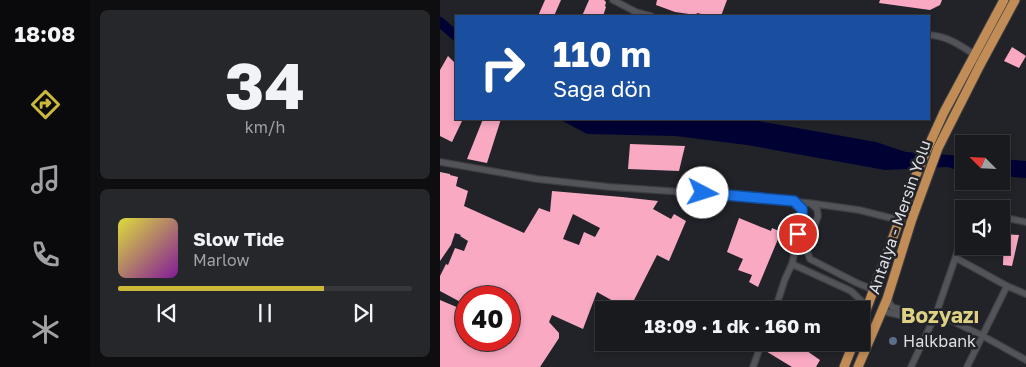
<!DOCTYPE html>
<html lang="tr">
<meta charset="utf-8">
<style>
:root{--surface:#191a1e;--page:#26272b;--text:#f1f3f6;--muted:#9fa1a4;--line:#37383c;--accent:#ccb939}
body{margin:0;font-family:"Golos Text",sans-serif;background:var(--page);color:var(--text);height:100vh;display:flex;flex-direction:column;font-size:19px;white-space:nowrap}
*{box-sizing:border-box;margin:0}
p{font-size:16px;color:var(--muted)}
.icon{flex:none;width:28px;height:28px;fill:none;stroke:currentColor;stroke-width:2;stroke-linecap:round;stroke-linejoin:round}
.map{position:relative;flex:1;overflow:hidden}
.sheet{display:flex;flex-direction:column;gap:10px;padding:10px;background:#0e0e10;width:350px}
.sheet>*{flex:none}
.banner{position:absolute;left:15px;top:15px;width:475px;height:105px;border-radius:0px;box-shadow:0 2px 8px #0003,0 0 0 1px var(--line);background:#1a4fa0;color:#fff;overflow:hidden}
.needle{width:32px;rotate:294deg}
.controls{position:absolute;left:515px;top:135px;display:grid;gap:10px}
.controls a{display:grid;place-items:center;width:55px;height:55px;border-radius:0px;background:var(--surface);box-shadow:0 2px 8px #0003,0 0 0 1px var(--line);font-size:25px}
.speed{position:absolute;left:15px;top:286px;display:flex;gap:10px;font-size:25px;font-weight:700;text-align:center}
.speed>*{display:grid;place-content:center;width:65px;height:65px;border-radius:50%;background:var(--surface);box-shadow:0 2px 8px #0003,0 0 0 1px var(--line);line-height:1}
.speed .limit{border:8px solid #d22;background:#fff;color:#111}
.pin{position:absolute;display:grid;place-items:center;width:42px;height:42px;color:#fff;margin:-21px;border:2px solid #fff;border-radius:50%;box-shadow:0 1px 5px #0007}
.me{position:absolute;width:55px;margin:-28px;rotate:95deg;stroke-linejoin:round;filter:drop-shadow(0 0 4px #0008)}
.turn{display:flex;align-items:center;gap:18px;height:105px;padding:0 15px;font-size:22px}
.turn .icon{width:65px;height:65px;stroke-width:2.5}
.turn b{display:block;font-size:35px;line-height:42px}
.sheet .card{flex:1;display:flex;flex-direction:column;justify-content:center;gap:8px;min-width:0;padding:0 18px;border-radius:8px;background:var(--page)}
.sheet .dial{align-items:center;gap:0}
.dial b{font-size:65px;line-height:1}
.song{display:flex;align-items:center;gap:15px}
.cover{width:60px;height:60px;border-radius:8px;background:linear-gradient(135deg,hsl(60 70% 55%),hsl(290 70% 35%))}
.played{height:5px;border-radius:2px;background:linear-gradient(90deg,var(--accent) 70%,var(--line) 70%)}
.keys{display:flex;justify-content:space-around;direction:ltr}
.trip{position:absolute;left:155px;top:301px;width:275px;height:50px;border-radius:0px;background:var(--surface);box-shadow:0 2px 8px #0003,0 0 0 1px var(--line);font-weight:700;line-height:50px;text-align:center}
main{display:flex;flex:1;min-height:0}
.tab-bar{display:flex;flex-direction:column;width:90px;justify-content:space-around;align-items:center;background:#0a0a0c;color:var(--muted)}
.tab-bar .icon{width:35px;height:35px}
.tab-bar .current{color:var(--accent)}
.tab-bar b{font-size:22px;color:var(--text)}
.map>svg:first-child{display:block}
.water{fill:#000234}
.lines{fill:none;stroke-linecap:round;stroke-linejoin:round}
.river{stroke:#000234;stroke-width:10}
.building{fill:#f9a9c2;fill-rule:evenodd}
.minor-casing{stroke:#3e3f42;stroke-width:8}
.highway-casing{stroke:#3e3f42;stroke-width:11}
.minor{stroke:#53545a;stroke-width:5.5}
.highway{stroke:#c28c56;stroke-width:9}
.route-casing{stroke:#114b97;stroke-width:12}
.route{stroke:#1a73e8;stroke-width:9}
.service-dot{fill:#5c6f8a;stroke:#212328;stroke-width:2}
.labels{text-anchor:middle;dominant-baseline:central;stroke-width:5;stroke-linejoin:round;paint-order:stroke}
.street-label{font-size:16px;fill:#dedfe2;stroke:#212328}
.poi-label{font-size:16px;fill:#dedfe2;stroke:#212328;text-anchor:start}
.district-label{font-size:21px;font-weight:bold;fill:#ddd183;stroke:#212328}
</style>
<main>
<nav class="tab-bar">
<b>18:08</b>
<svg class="icon current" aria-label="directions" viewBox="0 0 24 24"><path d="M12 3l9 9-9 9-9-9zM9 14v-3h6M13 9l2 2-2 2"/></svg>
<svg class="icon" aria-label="music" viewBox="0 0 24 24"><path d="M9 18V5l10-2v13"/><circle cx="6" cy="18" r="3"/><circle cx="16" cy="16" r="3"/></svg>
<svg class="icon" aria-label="phone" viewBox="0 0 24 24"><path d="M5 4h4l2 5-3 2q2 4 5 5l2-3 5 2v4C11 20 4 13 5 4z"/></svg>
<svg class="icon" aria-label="climate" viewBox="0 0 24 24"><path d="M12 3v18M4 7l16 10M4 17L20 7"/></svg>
</nav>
<section class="sheet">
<div class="card dial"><b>34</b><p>km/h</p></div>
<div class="card">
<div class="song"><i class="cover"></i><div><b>Slow Tide</b><p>Marlow</p></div></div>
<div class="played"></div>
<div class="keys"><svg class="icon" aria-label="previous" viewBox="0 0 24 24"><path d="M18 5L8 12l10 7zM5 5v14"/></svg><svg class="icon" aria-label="pause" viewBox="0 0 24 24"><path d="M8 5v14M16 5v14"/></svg><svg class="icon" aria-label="next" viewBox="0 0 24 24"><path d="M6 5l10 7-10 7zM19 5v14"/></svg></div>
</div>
</section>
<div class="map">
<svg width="586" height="367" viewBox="0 0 586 367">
<rect width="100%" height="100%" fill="#212328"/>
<path class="water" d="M119,119H307L436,142L466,152L524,156V172L507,167L445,170L307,145L235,136L147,134Z
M561,159L586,161V178L561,176Z"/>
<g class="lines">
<path class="river" d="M0,22L16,36"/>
</g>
<path class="building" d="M105,0H121L114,16H98Z
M149,0H164L166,2L165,6L166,7L163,16H142Z
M217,0H287L281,16H270L257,13L256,15L235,12L216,5Z
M440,0H502L500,5L490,10L439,3Z
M572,47L586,56L579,68L564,61Z
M8,56L16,64V119H23L12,142L0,136V70Z
M43,119H61L47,163L27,159Z
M190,144L245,146L239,171L188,169Z
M0,172L10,174V175L18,177L16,186L28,191L24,206L84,233L99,208L110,212L112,191L182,197L218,201L213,209L231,219L234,214L246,221L229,261L217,255L189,310L157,292L143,329L112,315L109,322L119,333V338L100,367H0V300L26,311V340H69V298H26V305L0,291V276L6,264L8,265L15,248L24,251L28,241L20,236L21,235L15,233L11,245L0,261ZM133,214L160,228L155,237L144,232L139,245L123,239Z
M299,218L331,231L332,228L341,232L318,287L309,282L312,275L298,270L303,259L287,252Z
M564,234L579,235L572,266L563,265Z
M239,302L252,310H234Z
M327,342H354L380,360L376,367H352L324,350Z"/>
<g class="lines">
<defs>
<path id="minor" d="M173,0L196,12L211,16
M489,35C507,36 520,45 535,55
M0,162L97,179L170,187L244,192L369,203L419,210L459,220
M354,201L362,209V219L352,264L411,291L428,307
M371,204L377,209L378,216L371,235L367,251L370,259L417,283L434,290
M561,217L586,222
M516,258L567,286L586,294
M447,299L452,307L476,314H496L504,317L543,336L586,360
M335,310L345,279L352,264
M442,311L481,320L494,315
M313,367L322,342
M471,367L496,314L524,233
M527,367L567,286"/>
<path id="highway" d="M421,324L476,175L489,145L504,112L564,0
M404,367L414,342
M418,367L447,299L472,219L498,148L540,65L575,0"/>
</defs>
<use href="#minor" class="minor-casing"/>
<use href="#highway" class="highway-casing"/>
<use href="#minor" class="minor"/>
<use href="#highway" class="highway"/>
</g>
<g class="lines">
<defs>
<path id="route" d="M263,193L354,201L362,209V220L358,234"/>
</defs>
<use href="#route" class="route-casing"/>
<use href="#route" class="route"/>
</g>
<circle class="service-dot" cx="453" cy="341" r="5"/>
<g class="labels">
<g class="street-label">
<text transform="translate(459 217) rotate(-71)">Antalya - Mersin Yolu</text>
</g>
<g class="poi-label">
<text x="463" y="341">Halkbank</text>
</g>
<g class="district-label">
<text x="500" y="315">Bozyazı</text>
</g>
</g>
</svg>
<div class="controls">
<a><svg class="needle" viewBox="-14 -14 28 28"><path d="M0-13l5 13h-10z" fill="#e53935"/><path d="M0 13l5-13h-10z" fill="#9fa1a4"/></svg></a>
<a><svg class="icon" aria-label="sound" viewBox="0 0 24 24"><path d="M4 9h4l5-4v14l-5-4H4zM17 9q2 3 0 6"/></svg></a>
</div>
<div class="speed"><div class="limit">40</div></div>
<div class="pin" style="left:358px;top:234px;background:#d93025"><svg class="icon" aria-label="arrive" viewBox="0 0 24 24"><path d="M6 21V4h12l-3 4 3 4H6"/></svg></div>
<svg class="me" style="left:263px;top:193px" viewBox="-20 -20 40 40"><circle r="19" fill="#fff"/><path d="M0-13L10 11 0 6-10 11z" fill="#1a73e8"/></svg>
<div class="trip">18:09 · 1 dk · 160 m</div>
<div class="banner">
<div class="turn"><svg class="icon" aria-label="right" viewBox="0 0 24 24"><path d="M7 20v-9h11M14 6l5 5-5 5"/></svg><div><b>110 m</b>Sağa dön</div></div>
</div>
</div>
</main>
